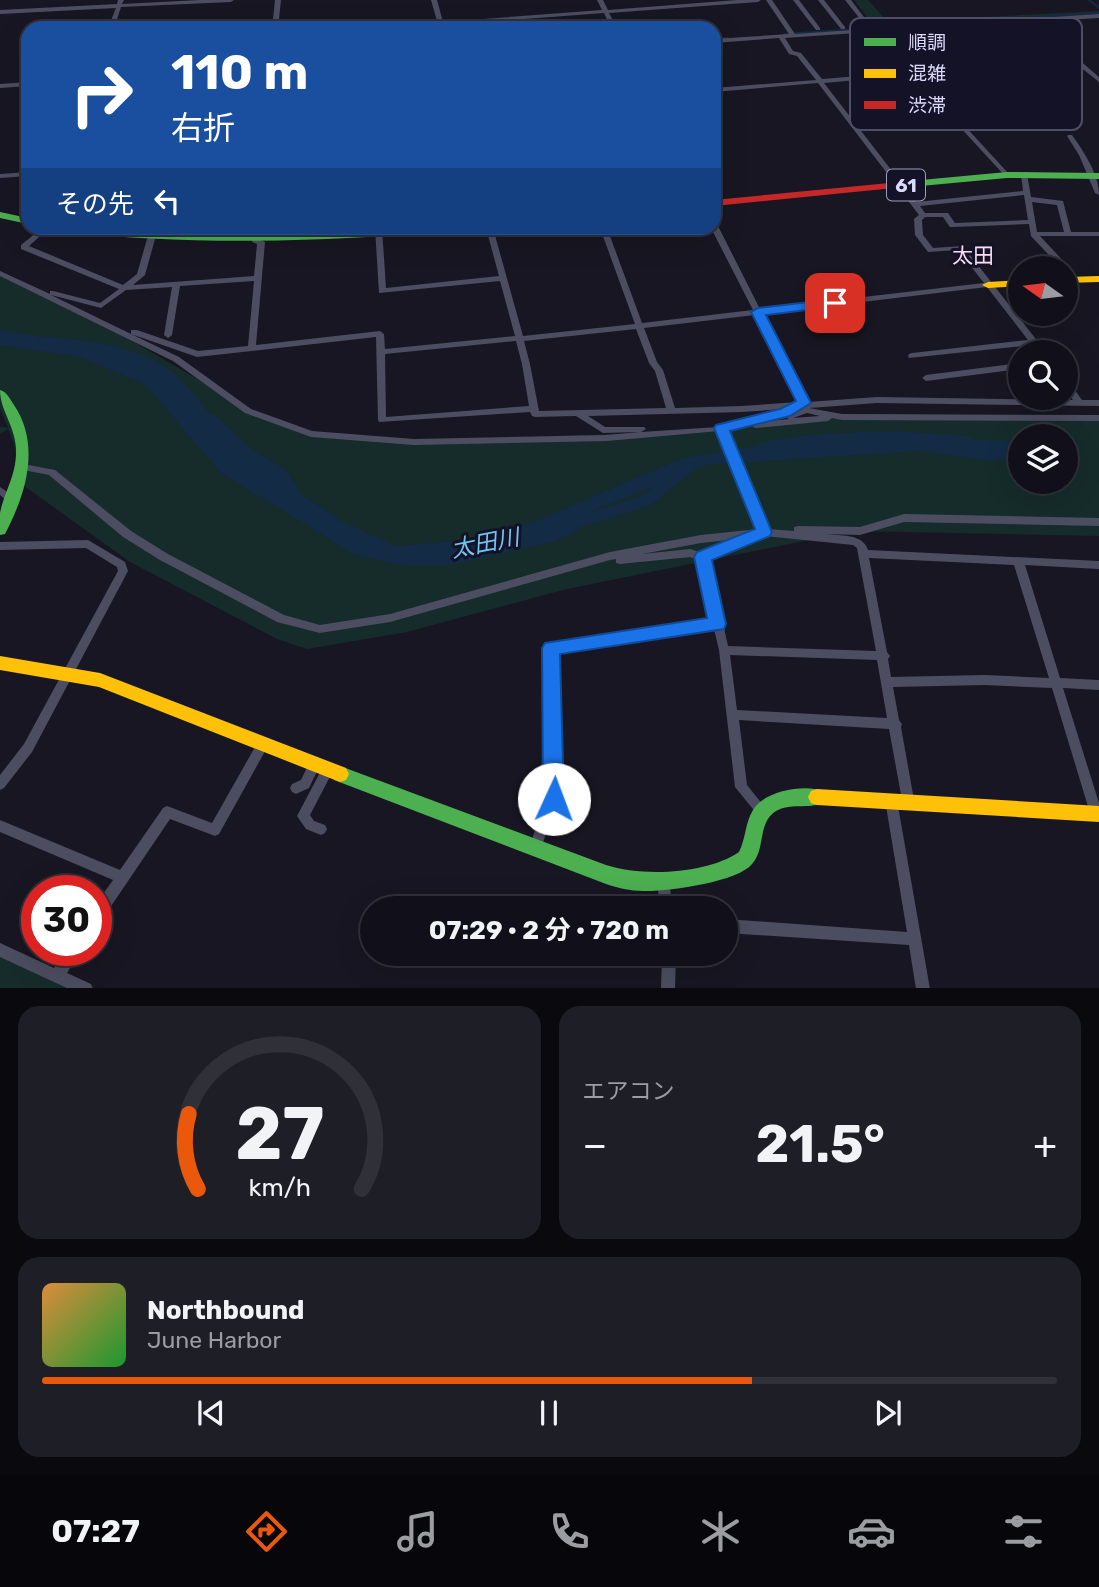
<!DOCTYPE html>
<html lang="ja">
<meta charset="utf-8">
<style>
:root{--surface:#11101a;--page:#1e1e27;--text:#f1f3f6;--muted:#9c9da2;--line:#303039;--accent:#ea580c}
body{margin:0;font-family:Rubik,"Noto Sans JP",sans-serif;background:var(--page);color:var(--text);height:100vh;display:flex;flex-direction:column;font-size:26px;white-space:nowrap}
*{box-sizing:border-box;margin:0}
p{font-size:23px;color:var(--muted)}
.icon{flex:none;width:38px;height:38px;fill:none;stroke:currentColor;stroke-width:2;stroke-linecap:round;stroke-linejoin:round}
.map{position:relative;height:988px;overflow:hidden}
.side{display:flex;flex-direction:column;gap:18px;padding:18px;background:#09090e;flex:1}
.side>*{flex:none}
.hud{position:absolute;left:21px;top:21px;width:700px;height:214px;border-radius:21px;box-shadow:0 7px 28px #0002,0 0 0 2px var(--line);background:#1a4fa0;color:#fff;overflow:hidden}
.needle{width:46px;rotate:284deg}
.controls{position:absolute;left:1008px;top:256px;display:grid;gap:14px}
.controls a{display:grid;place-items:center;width:70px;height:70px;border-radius:50%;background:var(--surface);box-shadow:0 7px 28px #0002,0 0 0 2px var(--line);font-size:35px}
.speed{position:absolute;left:21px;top:875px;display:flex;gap:14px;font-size:35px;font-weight:700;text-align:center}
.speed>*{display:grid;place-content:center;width:91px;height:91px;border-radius:50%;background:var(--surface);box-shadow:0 7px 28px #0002,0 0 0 2px var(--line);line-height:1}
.speed .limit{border:10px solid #d22;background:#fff;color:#111}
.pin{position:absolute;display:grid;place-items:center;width:60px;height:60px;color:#fff;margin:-30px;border-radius:14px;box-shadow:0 4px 10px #0006}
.me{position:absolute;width:77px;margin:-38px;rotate:2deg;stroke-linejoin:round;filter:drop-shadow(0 0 5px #0008)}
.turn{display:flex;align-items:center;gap:24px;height:147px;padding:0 35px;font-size:32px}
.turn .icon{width:91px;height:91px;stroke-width:2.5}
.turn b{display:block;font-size:49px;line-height:60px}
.then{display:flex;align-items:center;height:66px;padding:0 35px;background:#0003;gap:14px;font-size:26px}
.big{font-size:52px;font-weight:700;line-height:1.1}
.side .tile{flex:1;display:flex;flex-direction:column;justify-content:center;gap:10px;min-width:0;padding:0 24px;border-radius:21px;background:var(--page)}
.side .dial{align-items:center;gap:0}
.dial svg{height:182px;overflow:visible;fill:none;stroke:var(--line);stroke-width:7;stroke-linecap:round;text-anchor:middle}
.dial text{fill:var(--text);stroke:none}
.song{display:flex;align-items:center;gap:21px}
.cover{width:84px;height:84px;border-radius:10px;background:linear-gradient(135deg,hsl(30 70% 55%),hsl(130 70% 35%))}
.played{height:7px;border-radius:4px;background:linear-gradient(90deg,var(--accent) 70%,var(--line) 70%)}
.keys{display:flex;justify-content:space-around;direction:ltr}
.heat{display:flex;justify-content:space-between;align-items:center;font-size:38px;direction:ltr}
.side .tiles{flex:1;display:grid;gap:18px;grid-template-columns:1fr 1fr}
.tile:last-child{grid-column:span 2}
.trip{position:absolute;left:360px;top:896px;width:378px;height:70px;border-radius:35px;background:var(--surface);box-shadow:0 7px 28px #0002,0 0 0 2px var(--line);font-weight:700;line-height:70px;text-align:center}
.dock{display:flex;height:112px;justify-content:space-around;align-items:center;background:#07060a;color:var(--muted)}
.dock .icon{width:49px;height:49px}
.dock .current{color:var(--accent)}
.dock b{font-size:32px;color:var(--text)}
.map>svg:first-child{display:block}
.green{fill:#152c2b;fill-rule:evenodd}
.water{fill:#132b45}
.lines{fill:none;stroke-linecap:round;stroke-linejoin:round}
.stream{stroke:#132b45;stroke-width:2}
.river{fill:#132b45;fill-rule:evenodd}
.street{fill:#4d4d61;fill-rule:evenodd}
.fast{fill:#4caf50;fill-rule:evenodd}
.slow{fill:#ffc107;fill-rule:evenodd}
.jam{fill:#c62828;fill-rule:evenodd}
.route{fill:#1a73e8;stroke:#114b97;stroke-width:2}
.labels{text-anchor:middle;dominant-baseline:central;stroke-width:6;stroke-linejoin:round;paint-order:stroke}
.shield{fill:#131226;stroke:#9e9ebc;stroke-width:2}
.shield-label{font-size:19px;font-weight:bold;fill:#dadafc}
.far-quarter-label{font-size:21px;fill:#fcdcf3;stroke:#131226}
.water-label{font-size:23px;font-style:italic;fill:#71c4f2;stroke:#131226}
.key{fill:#131226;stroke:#4f4e66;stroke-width:2}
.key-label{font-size:19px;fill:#dadafc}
</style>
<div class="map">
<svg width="1099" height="989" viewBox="0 0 1099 989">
<rect width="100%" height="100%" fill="#171622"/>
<path class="green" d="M854,0H868L888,22L1099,11V15L876,29Z
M0,274L84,313L268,420L328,437L414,442L711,430L865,414L1099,417V536L853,531L567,589L407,632L307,649L277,639L130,562L20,483L14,443L8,429L0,434V427L8,428L0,409ZM1020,436H1066V481H1020Z
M0,945L90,988H0Z"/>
<path class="water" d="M0,330C59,341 125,344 173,381C186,391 195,406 205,418L210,419L249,455L273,468L286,480L288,490L303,504L396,546L496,538L683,458L759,446L873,439L1020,440V455L992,461L919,451L707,465L592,511L579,530L555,541L451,565H402L355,555L220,472L145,384L80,357L0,345Z"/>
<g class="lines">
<path class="stream" d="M1089,0L1099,8
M784,34L1099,13
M714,39L728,38"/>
<path class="river" d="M44,337C92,340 145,346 182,380C192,390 201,403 210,414L215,415L254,451L286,470L301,495L337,517L339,521L337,525H325L289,503L275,478L244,459L205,423L200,422C164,376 142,358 83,349C68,347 53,347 39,344L37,341L39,338Z
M892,431L970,436L977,441C969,451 939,443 926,443C871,440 817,445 763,452L755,447C766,434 870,432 892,431Z
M688,462L696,467L693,471L651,505L565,532L559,530L557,526L559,522L639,497Z"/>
<path class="street" d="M118,0H124L122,4L200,0H234L231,2L121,7L114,28H108L116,8L0,14V10L117,4Z
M275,0H281L278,28H272Z
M431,0H437L443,22L602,10L597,0H603L608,10L737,0H761L758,2L609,13L617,28H611L604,13L443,25V28H439Z
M766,0H772L795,34L868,29L845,0H851L873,29L1099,14V18L1035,22L1099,77V82L1074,62L918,75L1009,174V176H1005L912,75L824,83L916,202L1023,191L1021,174L1024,172L1027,174L1031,197L1063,201L1071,232H1099V236H1040L1068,266L1069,268L1066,270V268H1061L1031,236L1029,224L953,227H950L943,217H925L922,220L923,235L933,248L963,246L1046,352H1037L1032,345L909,358L908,356L909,354L912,353L1028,340L987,287L763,314L808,402L877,397L1073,400L1066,390V381L1069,382L1082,400H1099V406L877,403L809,408L842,414L1099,415V421L842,420L832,418L828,421L756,428L753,427L752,423L727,430L768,529L794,531V527L798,526L860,527L904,514L1099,518V526L904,522L860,535L824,534C840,536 863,533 868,550L1099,561V569L1025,565L1060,678L1099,680V690L1063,688L1099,803V818L1096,819L1092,817L1090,813L1052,688L985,685L893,687L899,720L902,724L901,727L914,800L912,804L908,806L904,804L902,800L889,729L739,720L747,785L767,810L765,814L761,816L757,814L735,787L719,650L714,629L557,652L561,786L541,849L539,853L535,855L531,853L529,849L549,786L546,648L547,645L712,620L698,560L690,557L620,564L616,563V559L610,560L390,622L320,633L277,622L160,560L123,537L49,475L23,470L18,467L23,464L55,470L131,531L168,554L284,615L320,625L390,614L610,552L701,535L758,529L719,431L607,441L414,445L311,437L245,413L173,361L0,276V271L50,294V291H53L100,303L119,289L21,249V245L42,228H49L29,246L123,285L137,274L147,239L151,237L155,239L145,275L133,285L254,276L257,244L252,242L254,228H261L260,240L265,242L256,345L380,331L384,334L385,349L515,336L500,281L379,293L375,228H382L386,288L499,276L486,228H493L523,336L635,324L600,228H607L642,323L753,310L711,228H714V224L718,226L760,309L984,283L958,250L928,252L915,235L914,219L919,215L818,83L714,92V88L816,80L797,56L789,54L779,38L714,43V39L789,34ZM1028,22L1071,59L915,71L879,32ZM871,32H873L909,72L822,79L801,53L793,51L785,38ZM1024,195L1028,220L955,223L948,213H925L920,206ZM1032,202L1057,205L1064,232H1037ZM254,281L248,346L198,351L137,330H131V334L51,295L101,308L126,290L172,287L164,335L168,338L172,335L180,286ZM755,315L799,402L742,406L675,408L663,370L657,362L644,328ZM636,329L649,363L655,371L666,408L539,411L530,364L524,341ZM131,334L197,357L376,337L378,420L379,422L530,412L532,416L535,417L576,416L603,433L639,432L607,435L414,439L312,431L251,409L179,357ZM516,341L522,364L529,406L386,417L385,354ZM783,409L718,427L641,432L646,429L644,427H605L588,416L742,412ZM807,413L820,416L792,418H793ZM786,415L787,418L789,419L759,422ZM765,536L853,545L857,548L876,651L728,646L709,559ZM737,539L703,553L690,549L642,554L701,543ZM869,558L1014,565L1049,678L985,675L891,677L888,659L890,656L887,652ZM730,655L877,660L887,718L737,710Z
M793,0H799L820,28V30H816Z
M818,0H824L845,27V29H841Z
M28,82V86L0,88V84Z
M1068,135H1072C1084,152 1099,174 1099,195L1095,193L1079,155L1067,136Z
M28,172V176L0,178V174Z
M1020,363V369L926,381L922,378L926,375Z
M0,487L16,498L18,501L16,504H10L0,495Z
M88,540L125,562L128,571L32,752L4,788L0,790V775L24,744L118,571L117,567L86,548L0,550V542Z
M263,739L267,740L269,744L219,834L215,836L170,819L101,921L96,923V904L113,880L0,832V820L120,870L163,808L167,806L212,823L259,740Z
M315,758L319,759L321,763L309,788L296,794L292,792L290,788L292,784L301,780L311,759Z
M328,764L332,765L334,769L310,815L314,821L325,825L327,829L325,833L321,835L306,829L297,816L324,765Z
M891,794L895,796L897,800L930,989H916L909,945L726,933V919L907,932L885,800L887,796Z
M663,875L668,876L673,908H660L657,881L658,876Z
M0,943L54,968L66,950H81L67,973L91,984L93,989H69L0,957Z
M662,954H676L675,989H661Z"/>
<path class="fast" d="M1007,172L1099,173V179L1007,178L910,187L905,184L910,181Z
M0,212L28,218V224L0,218Z
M54,228L256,236L420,228H457L452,231C320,242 191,246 59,231Z
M0,390C7,392 10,399 14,405C41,445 26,494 5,534L0,535C0,528 0,520 0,513C5,489 17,475 16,448C15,426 0,410 0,390Z
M340,766L606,865C643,877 707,874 739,852C746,838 745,823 753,810C764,791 804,784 823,791L826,797L823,803C808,809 790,803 776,811C757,823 766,849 752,864C738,882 666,892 643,891C630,891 618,888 606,884L334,780L331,774L334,768Z"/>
<path class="slow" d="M1099,276V282L1066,283V277Z
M1020,280V286L988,288L982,285L988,282Z
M0,656L100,673L346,768L349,774L346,780L340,782L99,687L0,670Z
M817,789L1099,806V822L817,805L811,803L808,797L811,791Z"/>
<path class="jam" d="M910,181L915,184L914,186L714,206V200Z"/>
</g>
<path class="route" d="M835,299L839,300V306L766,315L811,403L790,416L730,431L772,532L770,536L712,560L726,624L724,629L560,654L564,799L561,806L554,808L546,806L543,799L542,648L545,643L707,618L694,557L697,552L755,529L714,428L716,425L780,409L796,401L751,312L758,308Z"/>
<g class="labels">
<rect class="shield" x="887" y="169.5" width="38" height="31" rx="5"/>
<g class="shield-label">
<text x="906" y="185">61</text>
</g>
<g class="far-quarter-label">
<text x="973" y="255">太田</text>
</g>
<g class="water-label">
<text transform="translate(485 543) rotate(-11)">太田川</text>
</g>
</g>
<rect x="850" y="18" width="232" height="112" rx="10" class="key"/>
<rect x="864" y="38" width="32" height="8" fill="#4caf50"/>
<rect x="864" y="69" width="32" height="9" fill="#ffc107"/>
<rect x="864" y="101" width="32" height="8" fill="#c62828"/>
<g class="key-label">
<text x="908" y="49">順調</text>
<text x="908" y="80">混雑</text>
<text x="908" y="112">渋滞</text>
</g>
</svg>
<div class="controls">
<a><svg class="needle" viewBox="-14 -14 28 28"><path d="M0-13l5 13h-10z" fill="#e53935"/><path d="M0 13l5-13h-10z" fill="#9c9da2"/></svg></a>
<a><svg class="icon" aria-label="search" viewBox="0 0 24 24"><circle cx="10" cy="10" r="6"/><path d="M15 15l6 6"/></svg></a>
<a><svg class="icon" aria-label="layers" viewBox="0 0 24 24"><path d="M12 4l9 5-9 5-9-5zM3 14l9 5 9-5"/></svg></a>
</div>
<div class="speed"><div class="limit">30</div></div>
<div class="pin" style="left:835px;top:303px;background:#d93025"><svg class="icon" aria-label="arrive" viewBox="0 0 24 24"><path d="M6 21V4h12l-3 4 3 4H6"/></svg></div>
<svg class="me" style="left:554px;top:799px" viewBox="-20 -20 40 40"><circle r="19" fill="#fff"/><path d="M0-13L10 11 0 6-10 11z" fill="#1a73e8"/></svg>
<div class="trip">07:29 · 2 分 · 720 m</div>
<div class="hud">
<div class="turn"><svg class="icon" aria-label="right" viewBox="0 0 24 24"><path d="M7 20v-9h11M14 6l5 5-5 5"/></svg><div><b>110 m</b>右折</div></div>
<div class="then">その先<svg class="icon" aria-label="left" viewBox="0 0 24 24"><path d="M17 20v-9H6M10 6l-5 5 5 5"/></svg></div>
</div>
</div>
<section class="side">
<div class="tiles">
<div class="tile dial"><svg viewBox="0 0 100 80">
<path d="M14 69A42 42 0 1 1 86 69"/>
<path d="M14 69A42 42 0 0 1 10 36" stroke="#ea580c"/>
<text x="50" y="56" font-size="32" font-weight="700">27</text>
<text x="50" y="72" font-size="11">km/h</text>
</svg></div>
<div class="tile"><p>エアコン</p>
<div class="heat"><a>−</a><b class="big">21.5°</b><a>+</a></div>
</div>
<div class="tile">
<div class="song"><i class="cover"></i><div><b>Northbound</b><p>June Harbor</p></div></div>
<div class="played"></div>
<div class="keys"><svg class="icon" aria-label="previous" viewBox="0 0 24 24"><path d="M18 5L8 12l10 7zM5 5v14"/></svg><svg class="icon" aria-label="pause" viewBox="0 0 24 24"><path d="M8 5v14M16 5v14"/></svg><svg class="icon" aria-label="next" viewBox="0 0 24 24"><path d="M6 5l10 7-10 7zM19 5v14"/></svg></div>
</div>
</div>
</section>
<nav class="dock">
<b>07:27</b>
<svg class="icon current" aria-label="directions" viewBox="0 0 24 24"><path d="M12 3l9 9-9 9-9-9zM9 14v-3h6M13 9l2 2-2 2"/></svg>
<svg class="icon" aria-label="music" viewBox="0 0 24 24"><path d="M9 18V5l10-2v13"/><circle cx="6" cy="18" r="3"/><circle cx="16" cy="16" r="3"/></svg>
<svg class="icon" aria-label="phone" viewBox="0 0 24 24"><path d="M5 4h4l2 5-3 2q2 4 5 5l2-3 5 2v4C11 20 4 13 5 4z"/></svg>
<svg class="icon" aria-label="climate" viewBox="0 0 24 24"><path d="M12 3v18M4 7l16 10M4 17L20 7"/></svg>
<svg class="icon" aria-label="car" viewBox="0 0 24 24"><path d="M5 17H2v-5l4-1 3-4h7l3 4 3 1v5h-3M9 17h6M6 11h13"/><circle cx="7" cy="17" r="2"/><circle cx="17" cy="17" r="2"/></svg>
<svg class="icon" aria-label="filters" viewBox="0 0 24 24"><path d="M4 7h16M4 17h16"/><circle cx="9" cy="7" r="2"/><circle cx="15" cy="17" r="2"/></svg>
</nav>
